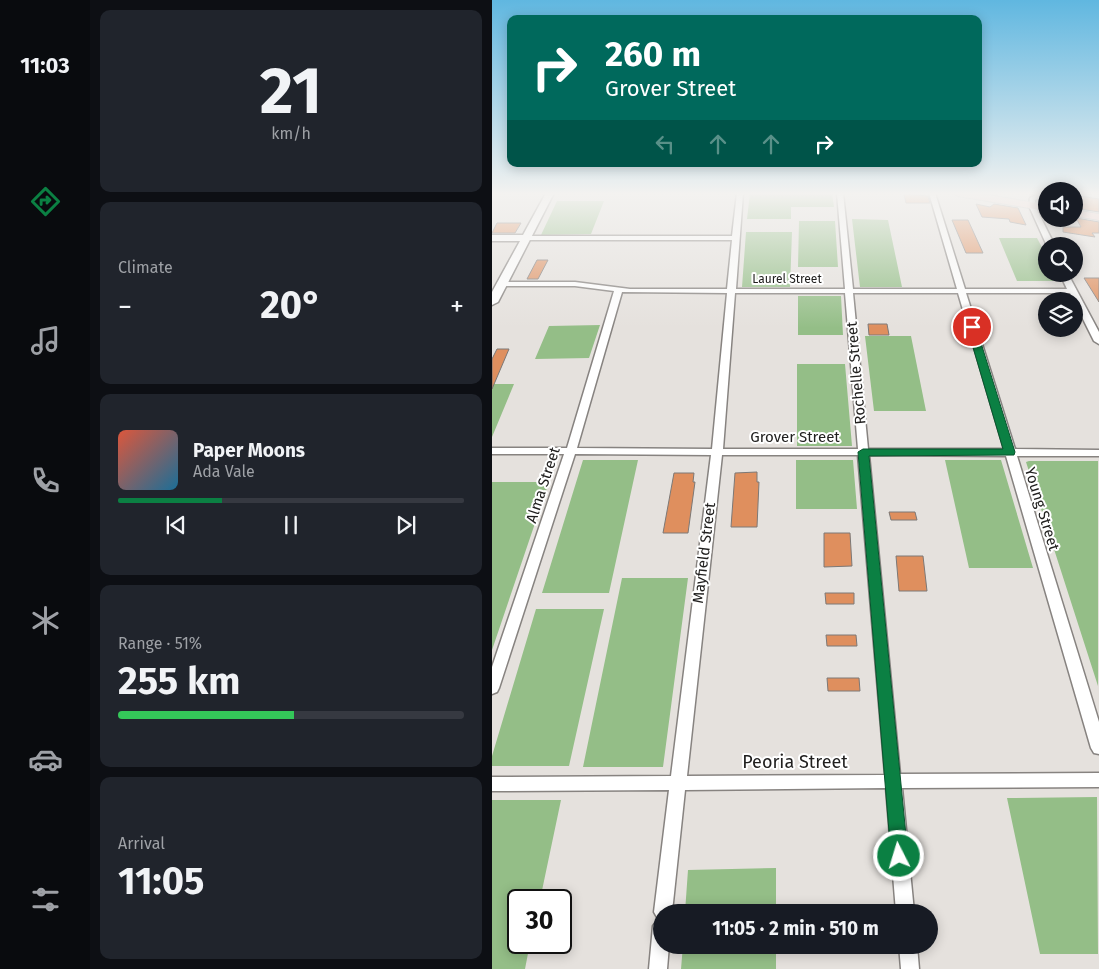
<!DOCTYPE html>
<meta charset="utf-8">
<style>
:root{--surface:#171b24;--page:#20242c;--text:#f1f3f6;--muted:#9ea1a6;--line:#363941;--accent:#0b8043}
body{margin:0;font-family:"Fira Sans",sans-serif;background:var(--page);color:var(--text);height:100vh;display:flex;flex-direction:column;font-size:19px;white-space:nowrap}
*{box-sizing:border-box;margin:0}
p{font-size:16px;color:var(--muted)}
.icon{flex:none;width:28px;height:28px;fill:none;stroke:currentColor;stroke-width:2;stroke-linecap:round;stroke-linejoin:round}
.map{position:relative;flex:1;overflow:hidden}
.details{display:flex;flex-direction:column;gap:10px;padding:10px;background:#0d0f14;width:402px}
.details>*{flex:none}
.banner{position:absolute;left:15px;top:15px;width:475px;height:152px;border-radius:10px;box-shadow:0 2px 12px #0003;background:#00695c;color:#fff;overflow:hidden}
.tools{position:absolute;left:546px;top:182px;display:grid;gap:10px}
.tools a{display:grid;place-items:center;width:45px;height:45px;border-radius:50%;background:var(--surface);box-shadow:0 2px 12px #0003;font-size:25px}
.speed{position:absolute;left:15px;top:889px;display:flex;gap:10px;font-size:25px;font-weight:700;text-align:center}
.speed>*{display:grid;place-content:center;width:65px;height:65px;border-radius:50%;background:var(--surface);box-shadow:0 2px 12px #0003;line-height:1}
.speed .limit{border:2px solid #111;border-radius:8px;background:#fff;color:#111}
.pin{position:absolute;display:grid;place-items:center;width:42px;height:42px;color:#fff;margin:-21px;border:2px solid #fff;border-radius:50%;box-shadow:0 1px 5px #0007}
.me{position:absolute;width:55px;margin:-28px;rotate:355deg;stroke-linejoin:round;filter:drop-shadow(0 0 4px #0008)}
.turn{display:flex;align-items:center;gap:18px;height:105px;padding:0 15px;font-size:22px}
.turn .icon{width:65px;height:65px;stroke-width:2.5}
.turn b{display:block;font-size:35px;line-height:42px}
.lanes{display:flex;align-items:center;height:48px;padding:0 15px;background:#0003;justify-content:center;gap:25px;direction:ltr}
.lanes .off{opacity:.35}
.big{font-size:38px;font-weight:700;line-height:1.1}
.details .widget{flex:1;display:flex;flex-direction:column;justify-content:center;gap:8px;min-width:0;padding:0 18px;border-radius:10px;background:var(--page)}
.details .dial{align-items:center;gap:0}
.dial b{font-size:65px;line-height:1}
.song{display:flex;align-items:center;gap:15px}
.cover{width:60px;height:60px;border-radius:8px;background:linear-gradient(135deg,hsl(10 70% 55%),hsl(200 70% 35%))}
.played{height:5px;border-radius:2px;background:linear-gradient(90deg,var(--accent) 30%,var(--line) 30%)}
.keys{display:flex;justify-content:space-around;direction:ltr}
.heat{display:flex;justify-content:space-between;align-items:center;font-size:28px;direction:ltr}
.charge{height:8px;border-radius:4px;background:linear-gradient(90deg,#34c759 51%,var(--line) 0)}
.trip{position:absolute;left:161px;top:904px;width:285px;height:50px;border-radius:25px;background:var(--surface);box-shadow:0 2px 12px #0003;font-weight:700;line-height:50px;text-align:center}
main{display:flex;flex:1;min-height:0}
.tab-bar{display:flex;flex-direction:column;width:90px;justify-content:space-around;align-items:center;background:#090b0e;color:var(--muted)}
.tab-bar .icon{width:35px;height:35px}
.tab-bar .active{color:var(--accent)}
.tab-bar b{font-size:22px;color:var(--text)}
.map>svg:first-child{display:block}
.green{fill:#94be87}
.building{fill:#df8f5e;stroke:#7c7876}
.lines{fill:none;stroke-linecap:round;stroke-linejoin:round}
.street-casing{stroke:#878380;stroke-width:3}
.secondary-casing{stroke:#878380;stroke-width:3}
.primary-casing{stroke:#bcbcbc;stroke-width:2}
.street{fill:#fff;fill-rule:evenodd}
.secondary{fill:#fff;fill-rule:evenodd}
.primary{fill:#f7d2cc;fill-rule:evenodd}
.route{fill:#0b8043;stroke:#07532c}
.labels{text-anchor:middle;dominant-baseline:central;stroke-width:4;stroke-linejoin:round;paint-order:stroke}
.far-street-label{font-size:12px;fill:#21201f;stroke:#fff}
.street-label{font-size:15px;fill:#21201f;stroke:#fff}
.near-street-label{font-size:18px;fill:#21201f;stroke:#fff}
</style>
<main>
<nav class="tab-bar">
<b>11:03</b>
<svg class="icon active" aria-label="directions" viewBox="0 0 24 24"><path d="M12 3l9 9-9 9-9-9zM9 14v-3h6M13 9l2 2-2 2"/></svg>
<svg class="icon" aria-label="music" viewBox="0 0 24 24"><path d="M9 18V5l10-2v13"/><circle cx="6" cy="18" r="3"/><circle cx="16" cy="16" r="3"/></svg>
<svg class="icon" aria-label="phone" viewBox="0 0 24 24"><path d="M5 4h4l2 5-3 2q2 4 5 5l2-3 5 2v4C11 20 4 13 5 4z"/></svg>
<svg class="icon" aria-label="climate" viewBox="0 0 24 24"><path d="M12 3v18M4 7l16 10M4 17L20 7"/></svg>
<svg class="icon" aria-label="car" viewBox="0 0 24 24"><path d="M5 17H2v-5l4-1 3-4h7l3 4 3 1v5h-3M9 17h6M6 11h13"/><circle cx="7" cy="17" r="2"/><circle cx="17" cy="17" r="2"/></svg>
<svg class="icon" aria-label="filters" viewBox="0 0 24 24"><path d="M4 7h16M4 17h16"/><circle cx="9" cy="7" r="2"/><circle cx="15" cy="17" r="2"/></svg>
</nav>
<section class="details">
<div class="widget dial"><b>21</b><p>km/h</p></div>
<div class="widget"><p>Climate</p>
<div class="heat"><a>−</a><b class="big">20°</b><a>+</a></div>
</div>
<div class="widget">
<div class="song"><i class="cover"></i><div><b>Paper Moons</b><p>Ada Vale</p></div></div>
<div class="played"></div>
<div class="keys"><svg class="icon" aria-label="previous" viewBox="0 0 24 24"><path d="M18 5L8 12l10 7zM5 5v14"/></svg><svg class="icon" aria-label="pause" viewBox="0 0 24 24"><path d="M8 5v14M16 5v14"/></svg><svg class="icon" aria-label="next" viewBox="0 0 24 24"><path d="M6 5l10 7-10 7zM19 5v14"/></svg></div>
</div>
<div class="widget"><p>Range · 51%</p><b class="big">255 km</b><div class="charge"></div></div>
<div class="widget"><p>Arrival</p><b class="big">11:05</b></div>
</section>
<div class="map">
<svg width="607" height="969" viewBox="0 0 607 969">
<rect width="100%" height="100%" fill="#e5e1dd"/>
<path class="green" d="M258,193H340L342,207H299V219H255Z
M65,201H112L99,234L49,235Z
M360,219L396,220L410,287H368Z
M307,221H343L346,267H306Z
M254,232H300L298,287H250Z
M507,238H545L555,257V274H563L567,281H525Z
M306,296H349L351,335H306Z
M108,325L97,358L43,359L57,326Z
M373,336H419L434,411H382Z
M305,364H353L360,446H305Z
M0,384H22L0,437Z
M91,460H146L117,593H50Z
M304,460H361L365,509H304Z
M453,460H509L541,568H477Z
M537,461H606V686L534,462Z
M0,482H57L0,650Z
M130,578H196L171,767H91Z
M44,609H112L77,766H0V756Z
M605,797L606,954H548L515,798Z
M0,800H69L48,900H26V942L38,943L33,969H0Z
M284,868V912H193L196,870Z
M191,945H284V969H189Z"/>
<path class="building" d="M412,194L436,196L438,203H414Z
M582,195L607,199V212L582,208Z
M484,204L498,207L502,204L526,208L534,225L518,222L517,219L490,217Z
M584,218L607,222V233H600L603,237L571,232V227H589Z
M460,220H476L491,253H474Z
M5,223H29L23,233H0Z
M45,260H56L46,279H35Z
M592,278H607V302Z
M376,324H395L397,335H377Z
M5,349H17L0,389V359Z
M265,472V482H267L265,527H239L243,473Z
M182,473H202L201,482H203L196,533H171Z
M397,512H423L425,520H399Z
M332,533H358L360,566L332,567Z
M404,556H431L435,591H407Z
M333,593H362V604H334Z
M334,635H364L365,646H335Z
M335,678H367L368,691H336Z"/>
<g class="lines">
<defs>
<path id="street" d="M245,193H251L244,289H353L345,193H351L361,289H465L437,193H443L473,289H575L568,274H576L607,332V344L602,341L578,293H474L523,449L607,450V456H525L607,722V754L602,753L599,748L514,456L377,455L408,774L607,773V787L410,788L422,912H404L394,788L193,790L180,912H170V945H177L175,969H157L161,926L166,919L162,912L177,790L0,791V777L179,776L219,455L83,454L7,688L5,692L0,694V667L72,454H0V448H75L122,291L83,286H9L5,284L9,282H83L138,289H235L240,240H34L30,238L34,236H240ZM130,292L235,293L220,449L85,448ZM243,293H353L366,449H231ZM361,293H466L512,449H376ZM230,455H366L393,775L195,776Z
M547,193H555L543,200V206L563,246H555L537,206L538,198Z
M407,945H425L427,969H409Z"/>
<path id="secondary" d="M54,193H62L6,302L0,305V292L28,241H0V235H31Z"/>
<path id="primary" d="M461,193H484L555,205V211L466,196Z
M582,210L607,214V220L582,216Z"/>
</defs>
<use href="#street" class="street-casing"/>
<use href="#secondary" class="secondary-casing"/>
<use href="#primary" class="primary-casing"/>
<use href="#street" class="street"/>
<use href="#secondary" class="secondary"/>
<use href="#primary" class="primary"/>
</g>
<linearGradient id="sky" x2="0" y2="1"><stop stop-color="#60b7e0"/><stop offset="0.59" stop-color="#f3f2f0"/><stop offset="1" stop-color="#f3f2f0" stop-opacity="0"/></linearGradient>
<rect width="607" height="328" fill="url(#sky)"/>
<path class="route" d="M480,324L484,327L523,452L522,455L377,456L416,856L413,862L407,864L401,862L399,856L366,452L371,449H511L475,327Z"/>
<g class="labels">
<g class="far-street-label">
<text x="295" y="279">Laurel Street</text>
</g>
<g class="street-label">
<text transform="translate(364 373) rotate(-95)">Rochelle Street</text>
<text x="303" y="437">Grover Street</text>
<text transform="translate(51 485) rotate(-72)">Alma Street</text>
<text transform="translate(550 509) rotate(73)">Young Street</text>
<text transform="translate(212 553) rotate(-83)">Mayfield Street</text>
</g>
<g class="near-street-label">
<text x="303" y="762">Peoria Street</text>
</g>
</g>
</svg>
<div class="tools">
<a><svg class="icon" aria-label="sound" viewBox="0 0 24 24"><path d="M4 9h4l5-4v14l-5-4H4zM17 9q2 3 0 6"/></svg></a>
<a><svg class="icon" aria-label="search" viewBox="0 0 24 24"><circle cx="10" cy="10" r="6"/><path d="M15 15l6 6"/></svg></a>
<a><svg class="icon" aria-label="layers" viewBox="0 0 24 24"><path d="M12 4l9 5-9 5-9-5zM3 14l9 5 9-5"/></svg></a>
</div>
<div class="speed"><div class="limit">30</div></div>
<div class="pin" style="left:480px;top:327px;background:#d93025"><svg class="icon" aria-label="arrive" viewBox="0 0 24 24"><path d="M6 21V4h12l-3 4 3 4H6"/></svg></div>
<svg class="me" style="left:407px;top:856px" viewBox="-20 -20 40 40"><circle r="17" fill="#0b8043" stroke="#fff" stroke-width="3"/><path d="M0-11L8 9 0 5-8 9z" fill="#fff"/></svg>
<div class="trip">11:05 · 2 min · 510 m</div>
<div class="banner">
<div class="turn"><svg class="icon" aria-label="right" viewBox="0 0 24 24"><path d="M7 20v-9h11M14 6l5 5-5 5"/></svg><div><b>260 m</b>Grover Street</div></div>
<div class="lanes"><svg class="icon off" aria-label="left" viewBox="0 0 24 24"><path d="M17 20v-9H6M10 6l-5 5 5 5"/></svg><svg class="icon off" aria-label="ahead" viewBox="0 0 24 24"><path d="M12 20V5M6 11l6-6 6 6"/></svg><svg class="icon off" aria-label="ahead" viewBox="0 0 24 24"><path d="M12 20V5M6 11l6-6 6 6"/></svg><svg class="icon" aria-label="right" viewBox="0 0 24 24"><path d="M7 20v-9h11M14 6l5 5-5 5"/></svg></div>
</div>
</div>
</main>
